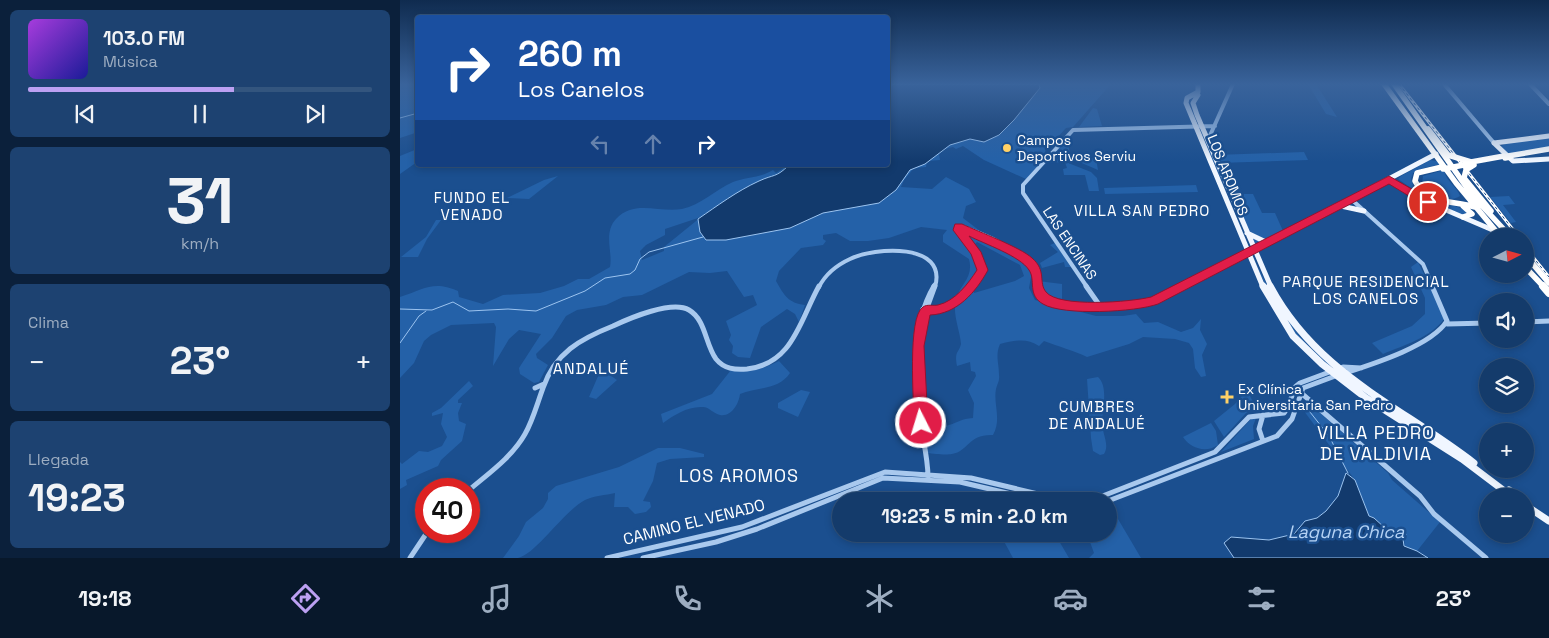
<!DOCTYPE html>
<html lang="es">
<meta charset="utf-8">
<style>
:root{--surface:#143b6b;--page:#1d4271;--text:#f1f3f6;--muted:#9dadc1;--line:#33557e;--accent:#bca0f2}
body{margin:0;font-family:"Space Grotesk",sans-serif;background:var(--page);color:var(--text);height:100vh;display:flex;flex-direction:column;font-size:19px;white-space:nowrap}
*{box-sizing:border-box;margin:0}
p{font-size:16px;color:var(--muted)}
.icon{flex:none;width:28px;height:28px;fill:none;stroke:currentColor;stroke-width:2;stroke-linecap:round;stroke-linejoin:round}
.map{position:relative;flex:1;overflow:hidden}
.panel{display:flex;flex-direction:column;gap:10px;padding:10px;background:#0b203b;width:400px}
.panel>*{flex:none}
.top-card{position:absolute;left:15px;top:15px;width:475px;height:152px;border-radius:5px;box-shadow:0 2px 8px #0003,0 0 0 1px var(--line);background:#1a4fa0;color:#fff;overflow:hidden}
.needle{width:32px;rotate:84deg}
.tools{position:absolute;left:1079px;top:228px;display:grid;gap:10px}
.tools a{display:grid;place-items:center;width:55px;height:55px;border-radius:50%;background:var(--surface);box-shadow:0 2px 8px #0003,0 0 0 1px var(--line);font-size:25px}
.speed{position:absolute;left:15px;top:478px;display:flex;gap:10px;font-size:25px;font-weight:700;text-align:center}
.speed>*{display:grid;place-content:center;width:65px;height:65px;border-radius:50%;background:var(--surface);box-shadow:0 2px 8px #0003,0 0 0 1px var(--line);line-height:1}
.speed .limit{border:8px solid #d22;background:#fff;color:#111}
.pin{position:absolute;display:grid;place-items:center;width:42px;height:42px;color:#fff;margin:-21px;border:2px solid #fff;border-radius:50%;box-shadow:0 1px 5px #0007}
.me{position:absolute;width:55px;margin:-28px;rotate:355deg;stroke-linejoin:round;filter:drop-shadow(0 0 4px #0008)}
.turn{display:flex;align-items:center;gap:18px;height:105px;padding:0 20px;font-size:22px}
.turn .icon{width:65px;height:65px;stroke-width:2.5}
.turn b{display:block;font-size:35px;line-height:42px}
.lanes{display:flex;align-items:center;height:48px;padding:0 20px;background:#0003;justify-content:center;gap:25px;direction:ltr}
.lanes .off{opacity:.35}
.big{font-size:38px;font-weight:700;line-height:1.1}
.panel .tile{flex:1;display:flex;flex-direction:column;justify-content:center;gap:8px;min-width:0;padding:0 18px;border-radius:8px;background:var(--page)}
.panel .dial{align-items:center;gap:0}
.dial b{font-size:65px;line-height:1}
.song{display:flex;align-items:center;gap:15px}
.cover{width:60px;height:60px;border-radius:8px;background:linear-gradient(135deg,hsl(280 70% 55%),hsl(240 70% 35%))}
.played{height:5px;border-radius:2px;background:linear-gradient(90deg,var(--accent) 60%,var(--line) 60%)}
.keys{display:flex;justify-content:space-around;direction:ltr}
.heat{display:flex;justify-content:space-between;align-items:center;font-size:28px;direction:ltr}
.trip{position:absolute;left:432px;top:492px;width:285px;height:50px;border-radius:25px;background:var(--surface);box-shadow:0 2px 8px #0003,0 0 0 1px var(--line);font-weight:700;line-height:50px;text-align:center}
.tab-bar{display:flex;height:80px;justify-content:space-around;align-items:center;background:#08182b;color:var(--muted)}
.tab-bar .icon{width:35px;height:35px}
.tab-bar .current{color:var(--accent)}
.tab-bar b{font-size:22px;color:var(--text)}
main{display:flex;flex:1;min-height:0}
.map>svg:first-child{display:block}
.green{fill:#2461a8;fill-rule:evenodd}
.water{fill:#123a6d;stroke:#9cc4f0}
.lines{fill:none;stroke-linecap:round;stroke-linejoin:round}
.stream{stroke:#9cc4f0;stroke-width:1}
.minor-far1{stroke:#a9c9ee;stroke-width:4}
.minor{stroke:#a9c9ee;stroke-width:5}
.major-far1{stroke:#f0f6ff;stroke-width:5}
.major{stroke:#f0f6ff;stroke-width:7}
.highway-far1{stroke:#fff;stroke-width:5.5}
.highway{stroke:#fff;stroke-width:8}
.rail-casing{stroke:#fff;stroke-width:3}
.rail{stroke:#1b4f8f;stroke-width:1;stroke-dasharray:3;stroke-linecap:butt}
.highway-bridge{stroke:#fff;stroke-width:5.5}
.route{fill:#e11d48;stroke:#92132f}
.poi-dot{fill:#ffd166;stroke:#1b4f8f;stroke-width:2}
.labels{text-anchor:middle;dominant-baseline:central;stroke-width:5;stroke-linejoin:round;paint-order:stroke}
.poi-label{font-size:14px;fill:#fff;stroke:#1b4f8f;text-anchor:start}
.street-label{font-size:14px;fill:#fff;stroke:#1b4f8f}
.neighbourhood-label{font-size:15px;letter-spacing:1px;fill:#fff;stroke:#1b4f8f}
.quarter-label{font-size:16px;letter-spacing:1px;fill:#fff;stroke:#1b4f8f}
.near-street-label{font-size:16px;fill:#fff;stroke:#1b4f8f}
.near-neighbourhood-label{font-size:18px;letter-spacing:1px;fill:#fff;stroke:#1b4f8f}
.near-water-label{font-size:18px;font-style:italic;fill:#b5d3f5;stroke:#1b4f8f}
</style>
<main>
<section class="panel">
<div class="tile">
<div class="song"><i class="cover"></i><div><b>103.0 FM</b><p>Música</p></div></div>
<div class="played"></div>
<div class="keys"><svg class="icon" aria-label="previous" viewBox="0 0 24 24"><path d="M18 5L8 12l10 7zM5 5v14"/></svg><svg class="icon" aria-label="pause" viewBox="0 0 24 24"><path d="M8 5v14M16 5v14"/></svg><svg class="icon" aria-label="next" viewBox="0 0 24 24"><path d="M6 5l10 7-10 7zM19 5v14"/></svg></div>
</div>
<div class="tile dial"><b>31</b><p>km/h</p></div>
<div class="tile"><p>Clima</p>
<div class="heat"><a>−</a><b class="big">23°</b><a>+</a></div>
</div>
<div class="tile"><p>Llegada</p><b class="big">19:23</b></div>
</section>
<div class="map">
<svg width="1149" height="558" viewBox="0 0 1149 558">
<rect width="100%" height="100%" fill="#1b4f8f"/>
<path class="green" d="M0,84H17L18,132L0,138Z
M488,84H711L673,127L666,128L645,151L647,156L626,179L584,160L563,146L556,149L553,147L544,149L539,154L540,160L527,161L526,167L514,168L504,180L501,187L532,189L546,177L569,189L576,202L566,206L563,218L601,247L633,266L629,288L635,300L696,316H723L736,314L744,323L758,322L781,332L793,328L801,319L800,330L807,344L802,355L806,376L801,377L795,368L793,349L789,343L775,339L743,337L729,344L687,357C673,350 659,347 644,341L639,346C626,337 614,341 600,344C595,356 599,362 599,375C600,381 597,384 596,389C593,404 602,419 593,435C568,434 569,451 552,454C546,455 534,454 528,453L524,432C532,426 540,428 549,425C559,422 561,419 573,418L574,403L568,390L576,376L575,372L571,371L570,362L557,366C554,351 559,353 561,344C560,330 552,314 556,299C560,284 574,278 569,259L543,242V235L547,230L521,227L489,238L468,241H450L436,233L423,235V239L426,241L423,245L401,248L379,271L376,281C384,295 388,303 405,305L399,322L395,314L387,309L361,327L350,358L338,357L332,353L333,346L329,340L331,335L326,321L357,305L353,295L344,297L327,271L310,273L289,272L242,295L223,297L206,305L177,310L166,316L152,338L136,354L137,358L148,365L139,382L134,383L120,374L119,368L141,334L119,330L109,339L93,366L96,327L94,323L51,325L31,335L24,341L14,363L0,378V297C24,289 34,280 58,291L59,297L83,304L103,295L140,293L164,286L178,279H189L210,267C213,252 203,233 216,219C234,199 259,213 282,209C301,205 315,190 333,182C346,177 360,178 373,170L376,173L388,165H488ZM301,217L264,247V251L242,260L240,251L246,245L265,235V229ZM577,242L620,265L624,276L615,281L574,293L573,289L586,270L584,260L574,245Z
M908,84H916L937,117L926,114Z
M693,108L697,109L702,126L679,127Z
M799,127L802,130C828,192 861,296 906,343C927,365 953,383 977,401L973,402L902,343L870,297Z
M1149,138V147L1106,154L1101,146L1107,143Z
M667,139L671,158H696L698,170L656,152Z
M17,149V162L0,174V156Z
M904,152L908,160L818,163L815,155Z
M653,157L691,172L697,178L699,191H689L685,175H664L663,169L667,168L665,162L647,163Z
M1030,160L1037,161L1041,164L1024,168L1013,173L1011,179C1019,208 1051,199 1070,213L1063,215L1033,203L998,179L1001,176Z
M1044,170C1046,182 1057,186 1060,196C1047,204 1029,196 1022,184L1023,176Z
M158,176L129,199L107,198L144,180Z
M796,185L798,192L705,194L704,188Z
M834,194H853L862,213H875L883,231L854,248Z
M1109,196L1115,204L1103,205L1116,222L1111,223L1090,197Z
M36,220H41L27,239L18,257H1L26,237Z
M655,243L671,267H665L664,262L642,268L640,263L658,252L650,245Z
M1018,262L1041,309L1044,319C1030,338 1004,345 983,354L972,343L1012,326L1025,314V298L1011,267Z
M638,281L662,284V299C648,297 643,295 638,281Z
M379,361L390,373C379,390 357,387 340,394C339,403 332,417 320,415C314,414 309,407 303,407C288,406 274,415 263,423L261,414L312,394L331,370C350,373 363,369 379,361Z
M204,371L217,380L196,399L189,397L199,374Z
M698,377C709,387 702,410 702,423C702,433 710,445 704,454L700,455L693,451L691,438L687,379Z
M69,381L73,386L58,400V403H62L58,413L59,421L66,424L62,441L41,460L38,466L6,480L7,485L0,489V462L2,464L19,451L28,452L42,446L47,437L41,424L43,413L32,416V413L41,408Z
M401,390L410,392L398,417L378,408V403Z
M847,390L856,408L846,413L824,437L814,421L835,404Z
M905,405L919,412L988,473L992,480L1040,522L1017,551L1005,547L1004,537L996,538L974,518L969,516L955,480L901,407Z
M856,418L853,426L854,439L821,452L851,419Z
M811,423L816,431L818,445C806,453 791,449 783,437Z
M258,448H280L304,454V457L270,459L257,463L253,481L243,501L250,502L251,507L246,512L235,514L228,507H214L215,493C206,495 193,496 185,500C163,512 136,554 118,558C114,558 108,558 103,558L119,536L126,522L143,508L148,499V493L156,486L219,467Z
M718,519L741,558H689L694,553L690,542L694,534H709V520Z
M600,534H655L669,558H613Z"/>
<path class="water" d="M488,84H639L640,88L614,120L599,135L584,142L570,139L550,145L525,164L510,170L496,190L479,203L423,213L390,228L326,240H306L300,232L298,219C317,206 337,191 359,181C374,174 376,178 389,165H488Z
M946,473L955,480L969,516L974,518L996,538H999L1001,534H1006L1003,539L1004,546L1017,551L1028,558H834L824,543L831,537L869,540L894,534L905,521L917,518L926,511L938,496Z"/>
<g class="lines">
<path class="stream" d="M0,118L18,113
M0,309L32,310L53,302L69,311L108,309L136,311L185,291L205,278L230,274L235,270L240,259L249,252L303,237
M0,343L19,316L26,311
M906,407L929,436L948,473"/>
<path class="minor-far1" d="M1044,84L1094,143
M1130,84L1149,104
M808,140L833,84
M951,199L1023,264L1033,287
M419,287C425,275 437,265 450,259C474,247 548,242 535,287
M533,287L535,284
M571,287C592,261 575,251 558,230L559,226C585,234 620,249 637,271L639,287
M687,287L623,193V185L673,130L815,126
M779,287L848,253"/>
<path class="minor" d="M638,286L642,298L669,306L745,304L781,286
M686,286L700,306
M523,309C544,315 559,302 572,286
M1125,322L1149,321
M1047,324L1088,323
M520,327L535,286
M945,373C973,364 1031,346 1047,321L1032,286
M135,388L144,384
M900,392L1020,496L1034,514L1086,558
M863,415L859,429L863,441
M528,477C528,460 524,444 521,427C514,382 510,327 534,286
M69,490C89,473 112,457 125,434C133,420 137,404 143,388C155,353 180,339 213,326C230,318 272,300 289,310C306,320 305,344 316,359C324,369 335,370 347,369C393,364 400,320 419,286
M708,501L877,436L892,419L903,388L938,375
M10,558L28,531
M207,558L342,527L485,472L571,478L655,498L700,497L815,452L849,417L884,413L889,406L894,388L900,383L943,367L961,368
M243,558L316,542L357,529L483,478L560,482L641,501"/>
<path class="major-far1" d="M798,84V92L787,98L786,103L863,287
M798,95L793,103L797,115L871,287
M1094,143L1113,161L1149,159
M1094,143L1149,136
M989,180L1032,204L1095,231
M941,206L964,211
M847,233L868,243
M852,251L1036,154"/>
<path class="major" d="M863,286L893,336L922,364L966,398L1062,459L1111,496
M870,286C917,374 999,405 1074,463
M1109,490L1118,496
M1125,505L1149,521"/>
<path class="highway-far1" d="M984,84L1056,183L1100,236
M994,84L1072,195L1110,236
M1108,156L1149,149
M1071,162L1104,156
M1042,167L1017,173L1015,181C1027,205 1052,200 1075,207
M1063,206L1072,214L1063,217
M1125,255L1149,283
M1125,267L1144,287"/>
<path class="highway" d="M1143,286L1149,293"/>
<defs>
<path id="rail" d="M999,84L1118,236
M1125,247L1149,277"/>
</defs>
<use href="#rail" class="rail-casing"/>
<use href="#rail" class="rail"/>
<path class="highway-bridge" d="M1028,129L1048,155L1071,162
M1105,158L1110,157
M1074,165L1066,170L1064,178L1091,211
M1043,169L1069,164"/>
</g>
<linearGradient id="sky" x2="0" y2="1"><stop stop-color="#0f2b4f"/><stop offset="0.52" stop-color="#39639b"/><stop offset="1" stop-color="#39639b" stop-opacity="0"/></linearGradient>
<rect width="1149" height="162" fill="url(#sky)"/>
<path class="route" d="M989,176L1031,200V205H1024L989,184L758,304C736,312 663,316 643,304C627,295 636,280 629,270C620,256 585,244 569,236L581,252L588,270C576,292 557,314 530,315L524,346L528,423L526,428L521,429L516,428L514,423C514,403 507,317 523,307C527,304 533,306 538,305C555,301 568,284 577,270L571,254L553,230L555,224H562C579,232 620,247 632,258C647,271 638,282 646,292C659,308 731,302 751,297Z"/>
<g class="poi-dot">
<circle cx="607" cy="148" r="5"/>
<path d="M824.5 389.5h5v5h5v5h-5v5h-5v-5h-5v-5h5z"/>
</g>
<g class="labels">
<g class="poi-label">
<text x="617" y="140">Campos<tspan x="617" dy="16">Deportivos Serviu</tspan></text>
<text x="838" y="389">Ex Clínica<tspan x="838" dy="16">Universitaria San Pedro</tspan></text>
</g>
<g class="street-label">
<text transform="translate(828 175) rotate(68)">LOS AROMOS</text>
<text transform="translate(670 243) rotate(56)">LAS ENCINAS</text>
</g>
<g class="neighbourhood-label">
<text x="72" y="197">FUNDO EL<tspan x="72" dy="17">VENADO</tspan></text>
<text x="742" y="210">VILLA SAN PEDRO</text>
<text x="966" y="281">PARQUE RESIDENCIAL<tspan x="966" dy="17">LOS CANELOS</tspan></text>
<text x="697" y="406">CUMBRES<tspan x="697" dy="17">DE ANDALUÉ</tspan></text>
</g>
<g class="quarter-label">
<text x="191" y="368">ANDALUÉ</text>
</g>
<g class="near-street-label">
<text transform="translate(294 522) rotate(-14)">CAMINO EL VENADO</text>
</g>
<g class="near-neighbourhood-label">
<text x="976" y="432">VILLA PEDRO<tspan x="976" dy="21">DE VALDIVIA</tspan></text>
<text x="339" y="475">LOS AROMOS</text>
</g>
<g class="near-water-label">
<text x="946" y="531">Laguna Chica</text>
</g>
</g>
</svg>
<div class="tools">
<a><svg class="needle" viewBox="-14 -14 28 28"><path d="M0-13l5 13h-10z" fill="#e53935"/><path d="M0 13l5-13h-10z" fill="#9dadc1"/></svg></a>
<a><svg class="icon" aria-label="sound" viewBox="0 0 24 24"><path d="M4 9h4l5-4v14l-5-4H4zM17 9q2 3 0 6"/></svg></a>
<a><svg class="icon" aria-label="layers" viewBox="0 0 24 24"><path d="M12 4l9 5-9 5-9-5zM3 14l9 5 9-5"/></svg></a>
<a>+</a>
<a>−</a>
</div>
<div class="speed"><div class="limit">40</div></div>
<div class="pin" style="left:1028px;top:202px;background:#d93025"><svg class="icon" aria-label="arrive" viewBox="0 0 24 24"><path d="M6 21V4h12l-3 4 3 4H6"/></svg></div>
<svg class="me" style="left:521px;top:423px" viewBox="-20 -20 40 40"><circle r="17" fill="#e11d48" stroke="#fff" stroke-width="3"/><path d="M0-11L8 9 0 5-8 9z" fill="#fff"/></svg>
<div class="trip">19:23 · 5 min · 2.0 km</div>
<div class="top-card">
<div class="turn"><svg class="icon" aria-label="right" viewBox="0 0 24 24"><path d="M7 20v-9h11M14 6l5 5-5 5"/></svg><div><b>260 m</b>Los Canelos</div></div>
<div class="lanes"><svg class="icon off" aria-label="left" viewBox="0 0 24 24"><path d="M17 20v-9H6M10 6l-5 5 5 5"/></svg><svg class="icon off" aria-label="ahead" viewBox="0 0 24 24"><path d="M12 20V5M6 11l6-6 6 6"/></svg><svg class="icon" aria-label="right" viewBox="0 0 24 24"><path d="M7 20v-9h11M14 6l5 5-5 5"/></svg></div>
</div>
</div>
</main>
<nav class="tab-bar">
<b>19:18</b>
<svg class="icon current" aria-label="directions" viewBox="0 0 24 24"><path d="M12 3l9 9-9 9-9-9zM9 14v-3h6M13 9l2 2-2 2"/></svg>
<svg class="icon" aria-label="music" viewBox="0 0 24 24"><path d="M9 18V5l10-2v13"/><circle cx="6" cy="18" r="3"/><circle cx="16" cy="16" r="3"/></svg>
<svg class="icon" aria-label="phone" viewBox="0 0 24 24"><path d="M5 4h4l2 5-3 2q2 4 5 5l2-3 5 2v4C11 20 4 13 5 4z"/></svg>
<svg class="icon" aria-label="climate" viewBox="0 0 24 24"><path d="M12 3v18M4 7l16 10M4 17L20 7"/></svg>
<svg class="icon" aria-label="car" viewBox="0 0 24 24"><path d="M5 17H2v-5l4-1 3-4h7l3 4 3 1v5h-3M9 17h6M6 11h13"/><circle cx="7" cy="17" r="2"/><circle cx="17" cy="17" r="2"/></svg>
<svg class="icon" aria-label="filters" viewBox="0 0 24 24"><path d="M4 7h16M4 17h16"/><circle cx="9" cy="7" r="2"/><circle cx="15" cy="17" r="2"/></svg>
<b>23°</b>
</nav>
